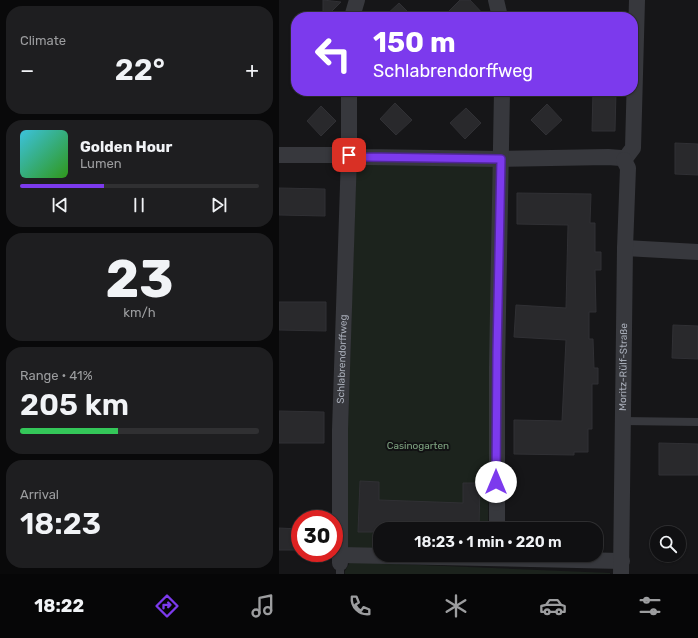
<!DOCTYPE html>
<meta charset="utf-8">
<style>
:root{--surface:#101012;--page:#1e1e20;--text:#f1f3f6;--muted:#9c9d9f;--line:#303032;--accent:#7c3aed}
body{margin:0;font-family:Rubik,sans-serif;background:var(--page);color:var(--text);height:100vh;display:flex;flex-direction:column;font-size:15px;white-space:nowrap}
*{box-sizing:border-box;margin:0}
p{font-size:13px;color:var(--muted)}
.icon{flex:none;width:22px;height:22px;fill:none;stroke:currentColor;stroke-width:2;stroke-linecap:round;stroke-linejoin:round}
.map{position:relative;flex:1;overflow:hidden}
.sheet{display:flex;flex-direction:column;gap:6px;padding:6px;background:#09090a;width:279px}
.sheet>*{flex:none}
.hud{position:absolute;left:12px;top:12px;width:347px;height:84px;border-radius:16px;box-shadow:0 1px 3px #0004,0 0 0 1px var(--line);background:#7c3aed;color:#fff;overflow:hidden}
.fabs{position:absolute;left:371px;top:526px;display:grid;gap:8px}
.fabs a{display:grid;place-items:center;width:36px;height:36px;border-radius:50%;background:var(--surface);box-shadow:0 1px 3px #0004,0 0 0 1px var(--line);font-size:20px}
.speed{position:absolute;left:12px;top:510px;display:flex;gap:8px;font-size:20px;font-weight:700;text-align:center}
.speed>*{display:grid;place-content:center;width:52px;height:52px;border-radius:50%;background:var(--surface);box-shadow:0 1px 3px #0004,0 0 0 1px var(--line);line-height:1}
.speed .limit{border:6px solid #d22;background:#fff;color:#111}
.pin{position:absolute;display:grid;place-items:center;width:34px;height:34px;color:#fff;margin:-17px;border-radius:8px;box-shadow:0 2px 6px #0006}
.me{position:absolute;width:44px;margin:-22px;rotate:0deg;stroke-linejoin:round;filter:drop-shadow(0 0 3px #0008)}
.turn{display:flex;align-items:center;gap:14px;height:84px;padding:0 16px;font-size:18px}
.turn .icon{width:52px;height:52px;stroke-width:2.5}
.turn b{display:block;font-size:28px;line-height:34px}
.big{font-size:30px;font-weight:600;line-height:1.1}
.sheet .card{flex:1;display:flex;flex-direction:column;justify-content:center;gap:6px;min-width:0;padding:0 14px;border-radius:16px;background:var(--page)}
.sheet .dial{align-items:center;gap:0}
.dial b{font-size:52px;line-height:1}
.song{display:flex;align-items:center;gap:12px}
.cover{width:48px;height:48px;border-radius:6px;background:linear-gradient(135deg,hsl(190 70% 55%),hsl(110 70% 35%))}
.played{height:4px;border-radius:2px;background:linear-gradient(90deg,var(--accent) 35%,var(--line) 35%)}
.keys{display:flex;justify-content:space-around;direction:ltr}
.heat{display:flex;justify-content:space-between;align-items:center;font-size:22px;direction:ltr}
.charge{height:6px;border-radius:3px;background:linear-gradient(90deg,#34c759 41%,var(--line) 0)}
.trip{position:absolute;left:94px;top:522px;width:230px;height:40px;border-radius:16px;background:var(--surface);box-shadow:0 1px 3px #0004,0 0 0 1px var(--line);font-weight:600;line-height:40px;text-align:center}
.menu{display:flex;height:64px;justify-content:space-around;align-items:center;background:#060607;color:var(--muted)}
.menu .icon{width:28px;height:28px}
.menu .on{color:var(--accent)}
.menu b{font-size:18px;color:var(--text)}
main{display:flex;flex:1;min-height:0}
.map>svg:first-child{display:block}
.green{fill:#1c231d}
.building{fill:#29292c;stroke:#303034}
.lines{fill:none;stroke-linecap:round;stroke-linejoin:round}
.lane{stroke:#37383d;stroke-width:8}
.street{stroke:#37383d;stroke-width:16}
.route-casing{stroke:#51269a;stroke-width:10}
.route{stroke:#7c3aed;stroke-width:7}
.labels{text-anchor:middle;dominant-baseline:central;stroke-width:4;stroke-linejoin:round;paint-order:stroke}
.street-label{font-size:10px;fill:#a8adb8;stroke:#111113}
.park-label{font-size:10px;fill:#7fa381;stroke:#111113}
</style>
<main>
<section class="sheet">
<div class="card"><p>Climate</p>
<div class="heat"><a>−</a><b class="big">22°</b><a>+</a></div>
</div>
<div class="card">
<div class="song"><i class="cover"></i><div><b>Golden Hour</b><p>Lumen</p></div></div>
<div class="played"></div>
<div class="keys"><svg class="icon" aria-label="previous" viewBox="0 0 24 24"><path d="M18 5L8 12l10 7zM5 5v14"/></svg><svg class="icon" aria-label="pause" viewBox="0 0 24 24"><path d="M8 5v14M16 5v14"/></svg><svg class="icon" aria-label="next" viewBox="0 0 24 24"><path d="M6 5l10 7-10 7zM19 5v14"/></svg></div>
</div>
<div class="card dial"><b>23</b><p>km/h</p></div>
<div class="card"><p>Range · 41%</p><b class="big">205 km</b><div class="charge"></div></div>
<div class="card"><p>Arrival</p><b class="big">18:23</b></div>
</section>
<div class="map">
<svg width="419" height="574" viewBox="0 0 419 574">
<rect width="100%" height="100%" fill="#161618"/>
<path class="green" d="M87,165L214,166L209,529H101V551H65L77,171L81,168Z
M71,562L331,573V574H66V571Z"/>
<path class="building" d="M44,0L62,2L47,17H44Z
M181,0H191L207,17H164Z
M120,3L134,17H105Z
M314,91H337L336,131H313Z
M116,103L133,120L117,135L101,119Z
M268,104L283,120L267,135L252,120Z
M42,106L57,121L42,136L28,121Z
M187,108L202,123L186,139L171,123Z
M396,143L419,144V175L396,174Z
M0,188L46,189V216L0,215Z
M238,193L312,194L311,223H316V252H322V270H316L317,312H310V339H314L315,368H319V384H313V429H309V452H295V455L235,454V420L283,421L287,340L235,337L237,305L287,308L289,225L238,224Z
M0,302H47V331L0,330Z
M394,325L419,326V359L393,358Z
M0,411L45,412V443H0Z
M380,443L419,444V475H380Z
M81,481L100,482V500L184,503V483H201L200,529H101V532H79Z
M0,528L21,529V550H0Z"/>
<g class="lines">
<path class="lane" d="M344,421L419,422
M61,574V563"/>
<g class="street">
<path d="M217,0L221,17"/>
<path d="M73,17L78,0"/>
<path d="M0,155H70L85,157L222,159L329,157L342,158L345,160"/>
<path d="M345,160L354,148L358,0"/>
<path d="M346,248L419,252"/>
<path d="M218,529V367L223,91"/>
<path d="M61,555L343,561"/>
<path id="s1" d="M61,563V430L70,155V91"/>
<path id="s2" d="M342,574L346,248L349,168L345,160"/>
</g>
</g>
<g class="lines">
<defs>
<path id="route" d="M70,155L85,157L222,159L218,352L217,482"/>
</defs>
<use href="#route" class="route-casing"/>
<use href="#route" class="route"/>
</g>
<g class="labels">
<g class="street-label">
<text stroke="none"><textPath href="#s1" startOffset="204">Schlabrendorffweg</textPath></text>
<text stroke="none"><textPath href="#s2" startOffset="207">Moritz-Rülf-Straße</textPath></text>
</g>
<g class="park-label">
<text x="139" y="446">Casinogarten</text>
</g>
</g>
</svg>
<div class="fabs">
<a><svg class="icon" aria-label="search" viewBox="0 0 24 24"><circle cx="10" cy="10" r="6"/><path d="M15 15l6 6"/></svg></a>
</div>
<div class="speed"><div class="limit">30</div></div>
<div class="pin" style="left:70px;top:155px;background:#d93025"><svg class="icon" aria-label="arrive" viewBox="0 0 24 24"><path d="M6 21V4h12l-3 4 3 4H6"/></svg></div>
<svg class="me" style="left:217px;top:482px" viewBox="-20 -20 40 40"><circle r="19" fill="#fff"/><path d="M0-13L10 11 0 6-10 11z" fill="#7c3aed"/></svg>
<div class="trip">18:23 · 1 min · 220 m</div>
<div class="hud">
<div class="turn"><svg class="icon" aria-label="left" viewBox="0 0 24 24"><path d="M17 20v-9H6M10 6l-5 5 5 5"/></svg><div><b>150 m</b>Schlabrendorffweg</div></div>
</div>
</div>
</main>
<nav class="menu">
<b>18:22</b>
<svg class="icon on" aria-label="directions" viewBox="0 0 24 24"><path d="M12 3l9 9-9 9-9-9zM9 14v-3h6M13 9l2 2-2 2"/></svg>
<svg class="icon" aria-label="music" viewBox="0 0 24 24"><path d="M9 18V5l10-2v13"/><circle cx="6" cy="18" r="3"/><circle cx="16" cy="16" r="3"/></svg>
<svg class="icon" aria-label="phone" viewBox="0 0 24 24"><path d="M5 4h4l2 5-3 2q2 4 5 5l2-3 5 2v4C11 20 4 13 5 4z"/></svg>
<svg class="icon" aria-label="climate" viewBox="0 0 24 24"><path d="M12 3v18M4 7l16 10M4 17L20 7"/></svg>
<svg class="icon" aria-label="car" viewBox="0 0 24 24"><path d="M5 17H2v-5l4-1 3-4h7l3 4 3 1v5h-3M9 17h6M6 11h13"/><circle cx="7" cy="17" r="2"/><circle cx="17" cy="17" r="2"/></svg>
<svg class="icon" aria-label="filters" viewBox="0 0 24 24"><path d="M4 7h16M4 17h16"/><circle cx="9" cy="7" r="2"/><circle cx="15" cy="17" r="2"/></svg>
</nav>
